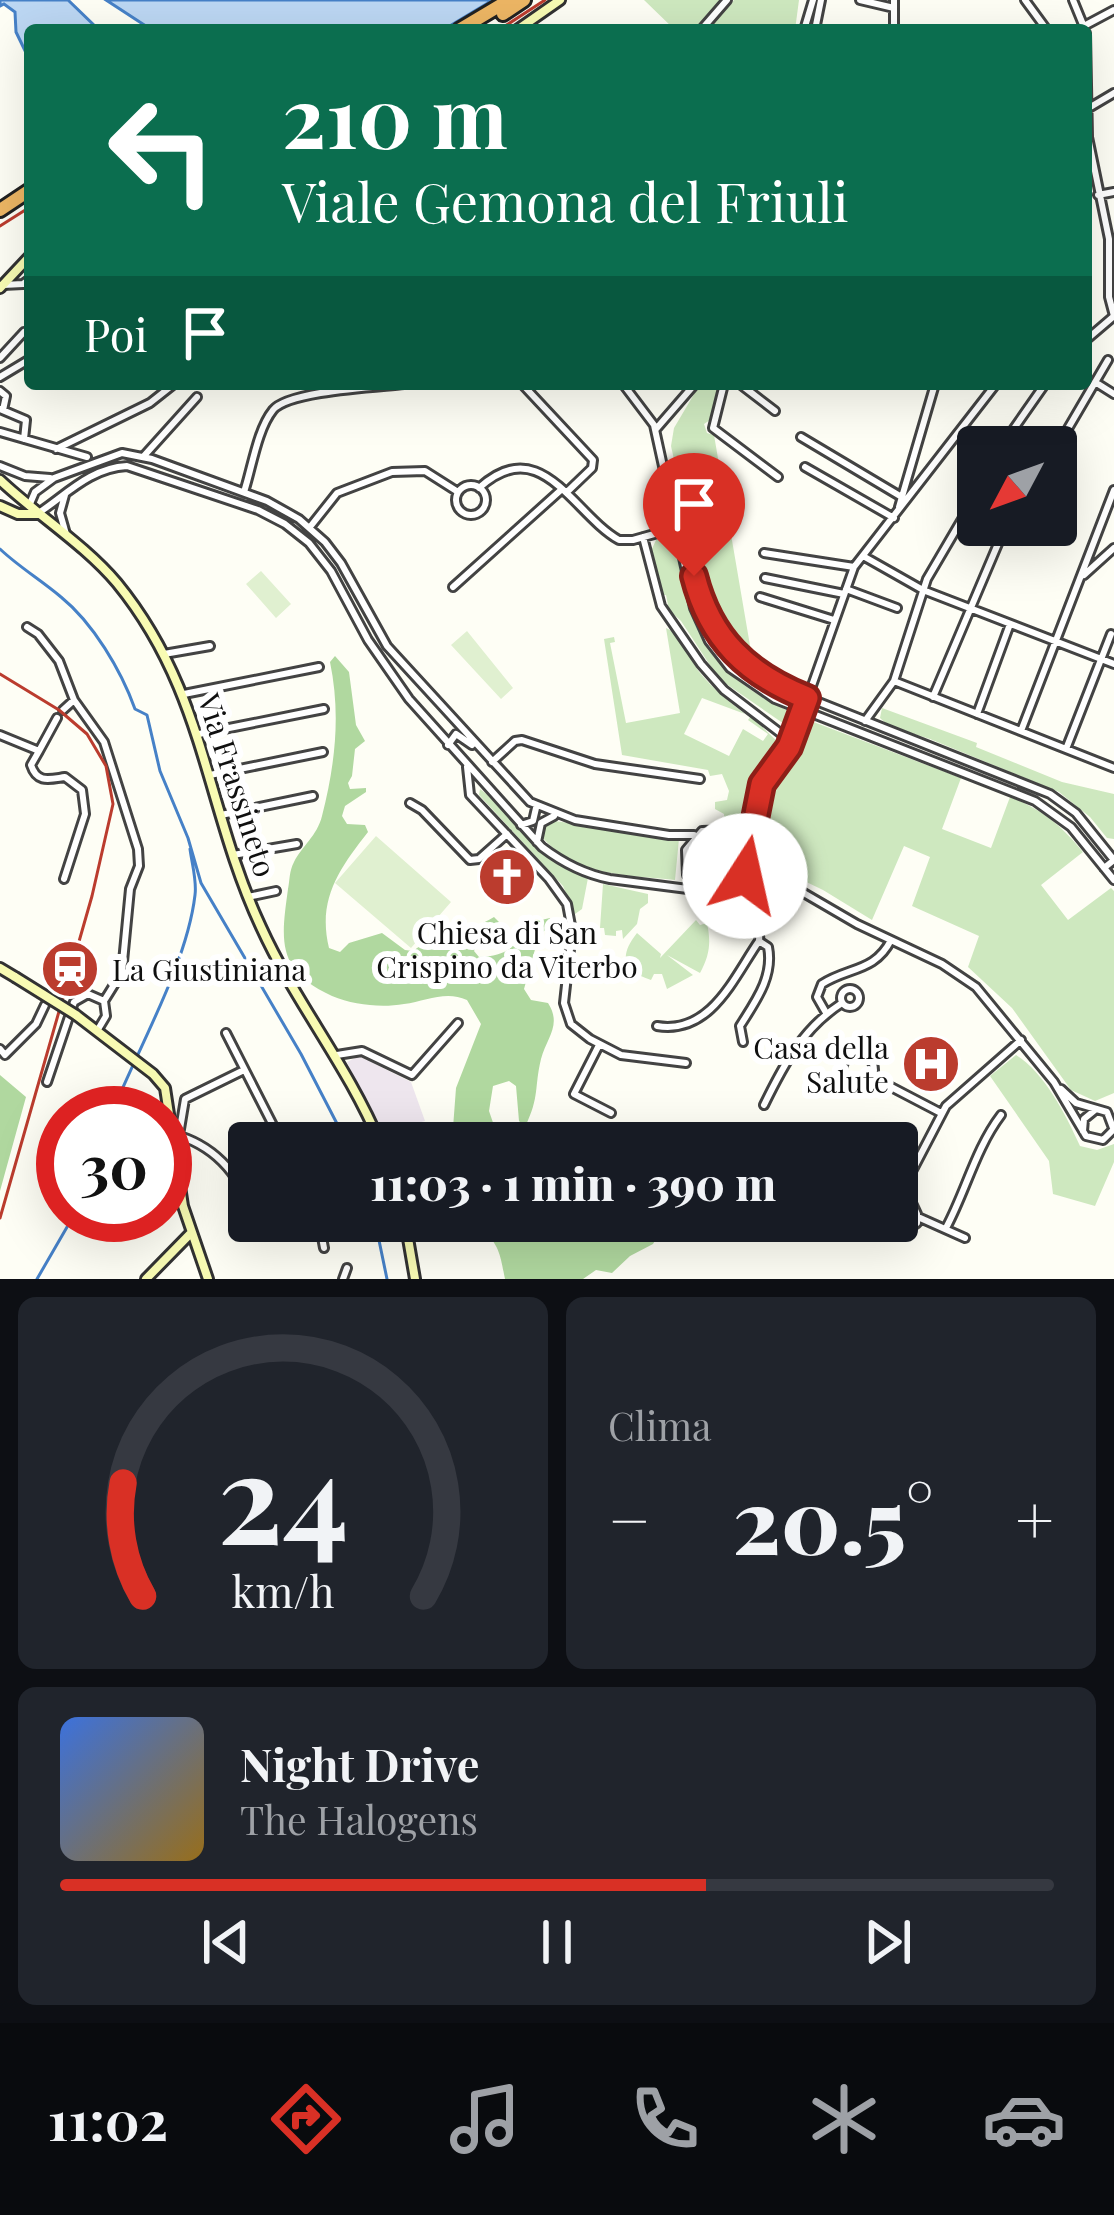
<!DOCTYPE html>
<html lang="it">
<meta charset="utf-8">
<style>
:root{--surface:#171b24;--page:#20242c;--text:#f1f3f6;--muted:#9ea1a6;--line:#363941;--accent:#d93025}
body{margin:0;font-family:"Playfair Display",serif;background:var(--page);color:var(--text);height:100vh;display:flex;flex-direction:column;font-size:45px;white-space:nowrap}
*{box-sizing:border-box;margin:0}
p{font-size:39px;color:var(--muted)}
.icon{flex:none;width:66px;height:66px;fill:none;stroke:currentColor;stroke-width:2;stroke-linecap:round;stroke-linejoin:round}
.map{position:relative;height:1279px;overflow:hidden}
.drawer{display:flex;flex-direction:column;gap:18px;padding:18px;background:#0d0f14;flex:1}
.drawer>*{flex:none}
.guide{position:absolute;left:24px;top:24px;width:1068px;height:366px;border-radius:12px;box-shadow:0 12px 48px #0002;background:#0b6e4f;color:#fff;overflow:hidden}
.needle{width:78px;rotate:229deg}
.tools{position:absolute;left:957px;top:426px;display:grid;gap:24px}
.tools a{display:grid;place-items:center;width:120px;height:120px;border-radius:12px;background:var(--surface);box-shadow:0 12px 48px #0002;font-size:60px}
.speed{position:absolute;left:36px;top:1086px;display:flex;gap:24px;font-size:60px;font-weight:700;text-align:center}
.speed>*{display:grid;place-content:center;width:156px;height:156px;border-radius:50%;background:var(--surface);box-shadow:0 12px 48px #0002;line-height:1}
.speed .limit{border:18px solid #d22;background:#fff;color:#111}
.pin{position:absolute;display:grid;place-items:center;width:102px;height:102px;color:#fff;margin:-123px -51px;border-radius:50% 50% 50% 0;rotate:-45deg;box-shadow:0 0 12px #0007}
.pin .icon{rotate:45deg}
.me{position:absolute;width:132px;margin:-66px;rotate:10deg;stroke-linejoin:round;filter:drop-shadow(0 0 9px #0008)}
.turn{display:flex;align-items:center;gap:42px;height:252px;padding:0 60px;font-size:54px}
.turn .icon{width:156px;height:156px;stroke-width:2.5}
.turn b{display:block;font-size:84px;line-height:102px}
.then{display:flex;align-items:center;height:114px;padding:0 60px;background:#0003;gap:24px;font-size:45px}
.big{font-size:90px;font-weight:800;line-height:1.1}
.drawer .card{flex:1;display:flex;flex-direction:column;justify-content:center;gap:18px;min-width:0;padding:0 42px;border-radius:18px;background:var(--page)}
.drawer .dial{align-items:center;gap:0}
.dial svg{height:312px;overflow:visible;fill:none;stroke:var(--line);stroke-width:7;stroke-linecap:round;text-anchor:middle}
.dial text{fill:var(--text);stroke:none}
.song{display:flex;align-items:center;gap:36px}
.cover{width:144px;height:144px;border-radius:18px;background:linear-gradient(135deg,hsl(220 70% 55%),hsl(40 70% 35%))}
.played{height:12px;border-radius:6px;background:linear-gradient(90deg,var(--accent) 65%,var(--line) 65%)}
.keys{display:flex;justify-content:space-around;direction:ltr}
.heat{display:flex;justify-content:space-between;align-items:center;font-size:66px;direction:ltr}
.drawer .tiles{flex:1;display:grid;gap:18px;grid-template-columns:1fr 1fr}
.card:last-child{grid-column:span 2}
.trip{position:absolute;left:228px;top:1122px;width:690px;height:120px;border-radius:12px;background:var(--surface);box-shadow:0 12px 48px #0002;font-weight:800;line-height:120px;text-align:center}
.tab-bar{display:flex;height:192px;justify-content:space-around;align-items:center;background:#090b0e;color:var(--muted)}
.tab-bar .icon{width:84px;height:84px}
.tab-bar .on{color:var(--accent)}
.tab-bar b{font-size:54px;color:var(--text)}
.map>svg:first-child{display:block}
.industrial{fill:#eee6ee}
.green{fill:#cee8bf}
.forest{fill:#b0d89f}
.pitch{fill:#e0f0d0}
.water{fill:#bcd7f3;stroke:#4681c7;stroke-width:3}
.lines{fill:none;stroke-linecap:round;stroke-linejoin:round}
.stream{stroke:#4681c7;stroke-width:3}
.street-casing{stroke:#434343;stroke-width:12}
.secondary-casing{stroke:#323232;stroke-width:14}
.highway-casing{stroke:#212121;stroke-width:18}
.street{stroke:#fff;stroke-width:6}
.secondary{stroke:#f8fbb3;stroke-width:8}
.highway{stroke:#edb664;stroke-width:12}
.rail{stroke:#bb3c2e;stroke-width:3}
.secondary-bridge-casing{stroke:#323232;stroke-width:14;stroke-linecap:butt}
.secondary-bridge{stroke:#f8fbb3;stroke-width:8}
.route-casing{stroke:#8d1f18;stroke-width:30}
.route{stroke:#d93025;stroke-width:21}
.labels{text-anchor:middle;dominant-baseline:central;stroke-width:12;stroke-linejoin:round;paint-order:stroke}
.street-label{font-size:30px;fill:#101010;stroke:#fff}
.poi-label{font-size:30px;fill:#101010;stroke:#fff}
</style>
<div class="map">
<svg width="1114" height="1279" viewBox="0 0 1114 1279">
<rect width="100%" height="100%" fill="#fefef5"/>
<path class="industrial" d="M359,1056L411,1082L425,1121L418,1123L420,1129L441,1126L439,1143H390L385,1133L380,1132L347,1062Z"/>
<path class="green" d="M644,0H723L697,30H675Z
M734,0H799L795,30H708Z
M700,384H721L713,418L704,424L707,433L714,435L753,663C695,606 689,523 671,446L674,428Z
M666,539C682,550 682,581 687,600C703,661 738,686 792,713L790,728L719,679L681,621L669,610L666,595H661L651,551L656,540Z
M666,628C683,635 689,660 701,674C714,690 730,702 745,714L702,698L684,734L729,756L743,729L763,741L768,734L748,720L751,716L781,745L756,784L746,840L725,825L724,814L715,809V802L727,800L729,791L722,774L710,776L708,770L622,755L604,639L614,637L615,642L610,643L626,723L680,713Z
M882,708L977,743L976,747L1062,782L1114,794V839L1107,838L1090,817L1059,792L930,739L889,726L880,718Z
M811,721L961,778L942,829L991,848L1010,797C1043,810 1061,825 1083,852L1041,885L1068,920L1111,888L1114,891V1093L1095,1101L1071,1090L1012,1008L968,967L979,936L912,906L930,857L904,846L872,920L823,890L771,865L760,855L767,787L791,755L806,722Z
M480,789C521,818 535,858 588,878L582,909L575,914L563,886L479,795Z
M555,821L679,839L675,880C626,875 575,876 541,836L545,827Z
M691 861a25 25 0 1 1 50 0a25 25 0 1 1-50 0Z
M603,884L648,894V903L640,909L637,924L623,939L622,930L616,931V936L605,935L604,928H600Z
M696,920L700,925L707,923C711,942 710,955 700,973L667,955L693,975L667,989L662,974H654L651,980C622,971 619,956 637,933L661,954L660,958Z
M1016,1055C1044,1072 1066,1115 1080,1146L1097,1150L1114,1144V1162L1095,1206L1053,1194L1049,1161L990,1076Z"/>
<path class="forest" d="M335,656L349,672L356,725L365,741L355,749L352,776L348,783L350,789L366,788V792L345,806L342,816L347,824L365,825L368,832C340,868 317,899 329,948L340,952L349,943L382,933L405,950L413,951C437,933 469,933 494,917L499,922L480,939L474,951L479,957C507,956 515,948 528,923L550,918L552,925L539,935L524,989L531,1000L548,1003C562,1025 547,1037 541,1059C534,1088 540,1096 525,1127L519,1121L516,1086L509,1081L493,1086L489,1111L500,1143H446L453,1128L456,1088L481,1024L467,1000C446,990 426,1001 404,1004C381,1008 354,1005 332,996C276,970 281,941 288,889C290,879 289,872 294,862C302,846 317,836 322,816C335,765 341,715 330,662Z
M0,1075L26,1097L0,1191Z
M453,1221H549L568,1228L594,1221H656L657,1237L653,1244L630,1256L612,1273L596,1270L583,1279H505C501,1260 500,1243 483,1232L464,1240Z"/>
<path class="pitch" d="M261,571L291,604L276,618L246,584Z
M467,631L513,688L501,699L451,645Z
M376,836L451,902L411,948L335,883Z"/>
<path class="water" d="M0,0H68L99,30H30V61L16,32L15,12L4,4L0,6Z
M106,0H493L443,30H152Z"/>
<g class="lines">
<path class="stream" d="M0,549C19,567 41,580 61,597C93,623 121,670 135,709L147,715L160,771L188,838L201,883L301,1054L347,1143
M112,1113C138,1048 187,964 195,895C197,881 192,864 190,849
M375,1221L387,1279
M37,1279L74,1215"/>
<defs>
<path id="street" d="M860,0L894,8
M1025,0L1047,30
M1073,0L1084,27
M1084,26L1114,10
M701,30L727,0
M804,30L813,0
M815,30L821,0
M894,30V0
M1086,33L1088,137L1109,239V297L1114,316L1086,340
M1087,109L1114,93
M1098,195L1114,192
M1086,237V253
M3,285L23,284L30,279
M0,358L24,332
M0,377L30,359
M1095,382L1114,394
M522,384L593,460L592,468L567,492
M623,384L654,425L694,608L709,641L730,668L775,699L1035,801L1071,827L1114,880
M724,384L713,428L778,477
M740,384L775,411
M0,391L6,396L3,410
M0,409L26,420L24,439
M656,429L695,384
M0,432L87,457
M801,437L900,496
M1001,447L1045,384
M56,449L150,403L174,384
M1056,449L1108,360
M143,457L197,397
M0,466L25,476L50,478
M805,467L894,518
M456 500a15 15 0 1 1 30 0a15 15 0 1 1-30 0Z
M479,488C541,431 573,514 619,540H633L679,527
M244,492C252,468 257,430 273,410C288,391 377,387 404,384
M65,495L60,513L66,534
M29,506L35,492L54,478L122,453L152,459L267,501L299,519L325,542L341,563L387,646L530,802L575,820L669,835H694
M899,507L935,384
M40,512C68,493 91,468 127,466L258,510L285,524L309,543L331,571L368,640L409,699L542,847C563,863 584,874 610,879L711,892C730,893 743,884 749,866L745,846L729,830L702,831L686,850L687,875L705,891
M310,527L337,493L392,472L425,471L458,492
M643,537L661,606L701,664L724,690L792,742
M687,553C707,617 720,660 786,689L1050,794L1076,813L1114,860L1104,868
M764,553L854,567
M863,556L923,590L1114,664
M1084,575L1114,548
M765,578L844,594
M453,587L562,489
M846,589L897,608
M760,597L834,620
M27,627L38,634L59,661L74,700L104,742L138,849L139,866L130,889L122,972L104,1001L106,1016L97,1031
M164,654L210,646
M894,681L1114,768
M184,694L319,667
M933,697L1006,525
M63,710L74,700
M977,714L1010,624
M865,721L894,681L927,579L978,492
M1021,731L1114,490
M199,734L324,709
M0,735L39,751L31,765C37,784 50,779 65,777L82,790L85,814L64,879
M448,745L456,734L472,745
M1066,749L1111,634
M39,751L57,718
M492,762L515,741L522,740L595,764L700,779
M467,767L470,795L549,879L567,904L572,931L564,1003L571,1024L590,1039L621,1055L686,1063
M210,775L323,752
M410,803L422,810L470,860L479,859L507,834
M221,815L313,796
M521,825L533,821L536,808
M537,842L541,823L554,816
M745,846L752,834L762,784L792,742L854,567L996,384
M233,855L297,844
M750,856L766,871L857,924L942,964L976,987L1054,1082L1086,1136L1103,1140L1114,1129
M735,890C738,909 762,921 759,940
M248,897L276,891
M841 998a9 9 0 1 1 18 0a9 9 0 1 1-18 0Z
M825,1011L817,997L822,984C848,967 875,972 891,940
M657,1026C711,1035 734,977 759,941
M226,1033L282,1143
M743,1042L740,1026C755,1002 774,977 768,947L759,941
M599,1045L574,1094L611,1113
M0,1049L5,1055L36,1024L45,1005
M842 1070a16 16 0 1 1 32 0a16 16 0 1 1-32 0Z
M337,1055L362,1051L412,1075L458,1023
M872,1077L941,1113
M47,1082L74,1002L88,994L104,1001
M1061,1089L1076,1103L1107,1112L1113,1128
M764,1105C784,1064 803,1028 842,1003
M1083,1131L1084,1119L1095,1110
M173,1134C211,1144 240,1172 249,1210
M179,1135L185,1099L244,1070
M897,1200L946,1106L1021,1040
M897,1207L912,1208
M918,1217L965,1238
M251,1221L252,1224
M319,1221L324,1248
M891,1221L895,1229L904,1232L917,1223V1214L906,1190
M947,1226C966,1190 976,1148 1001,1115
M343,1279L347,1268"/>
<path id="secondary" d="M517,30L560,0
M0,288L30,256
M0,480C37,515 84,544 117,583C206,692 205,807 261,927C295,1002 348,1066 380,1143
M0,506L18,514H37
M0,968L15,977
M76,1015L153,1074L165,1088L183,1206L208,1279
M405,1221L415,1279
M146,1279L191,1233"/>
<path id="highway" d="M503,14L524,0
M459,30L509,0
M0,210L30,190"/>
</defs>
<use href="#street" class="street-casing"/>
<use href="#secondary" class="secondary-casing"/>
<use href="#highway" class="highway-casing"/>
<use href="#street" class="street"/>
<use href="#secondary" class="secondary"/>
<use href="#highway" class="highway"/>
<path class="rail" d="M499,30L545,0
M0,226L30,207
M0,674L59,710L87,734L106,766L113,804L92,896L0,1218"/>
<defs>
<path id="secondary-bridge" d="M15,977L76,1015"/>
</defs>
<use href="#secondary-bridge" class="secondary-bridge-casing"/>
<use href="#secondary-bridge" class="secondary-bridge"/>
</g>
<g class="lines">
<defs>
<path id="route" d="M694,576C710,639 747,674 807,698L789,747L762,784L752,834L745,846L749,863L745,876"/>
</defs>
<use href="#route" class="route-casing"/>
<use href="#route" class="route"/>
</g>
<defs>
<symbol id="church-disc" viewBox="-11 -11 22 22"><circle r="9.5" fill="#bb3c2e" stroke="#fff"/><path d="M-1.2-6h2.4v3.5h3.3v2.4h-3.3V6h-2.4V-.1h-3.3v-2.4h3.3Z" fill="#fff"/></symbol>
<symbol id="station-disc" viewBox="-11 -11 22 22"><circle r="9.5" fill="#bb3c2e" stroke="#fff"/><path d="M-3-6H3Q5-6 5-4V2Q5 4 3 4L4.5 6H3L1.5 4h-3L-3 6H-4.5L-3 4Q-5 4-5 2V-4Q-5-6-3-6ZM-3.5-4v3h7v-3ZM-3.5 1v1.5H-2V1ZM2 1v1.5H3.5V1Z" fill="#fff"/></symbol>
<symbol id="hospital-disc" viewBox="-11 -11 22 22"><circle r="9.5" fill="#bb3c2e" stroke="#fff"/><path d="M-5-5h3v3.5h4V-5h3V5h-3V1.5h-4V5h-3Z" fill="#fff"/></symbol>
</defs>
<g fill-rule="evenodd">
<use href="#church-disc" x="474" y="844" width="66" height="66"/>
<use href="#station-disc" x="37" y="936" width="66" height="66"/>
<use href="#hospital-disc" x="898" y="1031" width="66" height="66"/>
</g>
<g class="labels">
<g class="street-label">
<text transform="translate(238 785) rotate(72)">Via Frassineto</text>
</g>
<g class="poi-label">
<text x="507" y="932">Chiesa di San<tspan x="507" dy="34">Crispino da Viterbo</tspan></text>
<text x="112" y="969" text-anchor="start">La Giustiniana</text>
<text x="889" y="1047" text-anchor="end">Casa della<tspan x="889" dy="34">Salute</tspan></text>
</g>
</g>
</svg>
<div class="tools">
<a><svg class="needle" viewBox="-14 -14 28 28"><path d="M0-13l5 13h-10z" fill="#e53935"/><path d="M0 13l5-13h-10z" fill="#9ea1a6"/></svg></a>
</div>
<div class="speed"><div class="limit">30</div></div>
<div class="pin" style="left:694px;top:576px;background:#d93025"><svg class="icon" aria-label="arrive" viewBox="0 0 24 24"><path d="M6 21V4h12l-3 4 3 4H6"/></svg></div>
<svg class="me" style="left:745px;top:876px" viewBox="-20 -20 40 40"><circle r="19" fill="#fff"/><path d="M0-13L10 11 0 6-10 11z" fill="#d93025"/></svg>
<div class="trip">11:03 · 1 min · 390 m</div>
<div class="guide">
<div class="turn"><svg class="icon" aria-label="left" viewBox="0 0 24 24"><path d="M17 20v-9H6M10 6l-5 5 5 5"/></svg><div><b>210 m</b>Viale Gemona del Friuli</div></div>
<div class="then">Poi<svg class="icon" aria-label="arrive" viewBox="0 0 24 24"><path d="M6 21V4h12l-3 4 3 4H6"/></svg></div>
</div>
</div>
<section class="drawer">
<div class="tiles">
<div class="card dial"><svg viewBox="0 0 100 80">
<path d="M14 69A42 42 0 1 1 86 69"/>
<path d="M14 69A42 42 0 0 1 9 40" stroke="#d93025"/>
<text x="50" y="56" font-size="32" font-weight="700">24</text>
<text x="50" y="72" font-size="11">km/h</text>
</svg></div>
<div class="card"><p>Clima</p>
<div class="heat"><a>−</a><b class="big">20.5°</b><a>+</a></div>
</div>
<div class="card">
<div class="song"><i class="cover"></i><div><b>Night Drive</b><p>The Halogens</p></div></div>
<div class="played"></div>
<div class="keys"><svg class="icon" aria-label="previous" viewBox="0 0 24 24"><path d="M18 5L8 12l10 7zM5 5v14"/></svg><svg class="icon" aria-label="pause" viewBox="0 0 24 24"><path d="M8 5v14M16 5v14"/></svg><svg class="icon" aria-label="next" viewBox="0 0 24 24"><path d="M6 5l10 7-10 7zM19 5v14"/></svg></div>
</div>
</div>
</section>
<nav class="tab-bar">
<b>11:02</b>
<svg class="icon on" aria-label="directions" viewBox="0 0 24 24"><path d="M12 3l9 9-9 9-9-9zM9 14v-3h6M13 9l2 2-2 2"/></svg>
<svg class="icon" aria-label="music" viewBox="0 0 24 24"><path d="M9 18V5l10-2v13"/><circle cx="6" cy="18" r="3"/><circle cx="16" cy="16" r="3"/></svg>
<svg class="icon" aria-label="phone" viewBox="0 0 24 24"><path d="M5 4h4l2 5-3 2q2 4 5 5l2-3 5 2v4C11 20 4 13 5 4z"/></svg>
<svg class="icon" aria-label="climate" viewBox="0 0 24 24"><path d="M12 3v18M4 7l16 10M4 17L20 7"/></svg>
<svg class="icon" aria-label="car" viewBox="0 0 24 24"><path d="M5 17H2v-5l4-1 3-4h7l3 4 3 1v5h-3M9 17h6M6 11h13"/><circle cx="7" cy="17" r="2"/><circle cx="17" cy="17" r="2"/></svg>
</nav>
